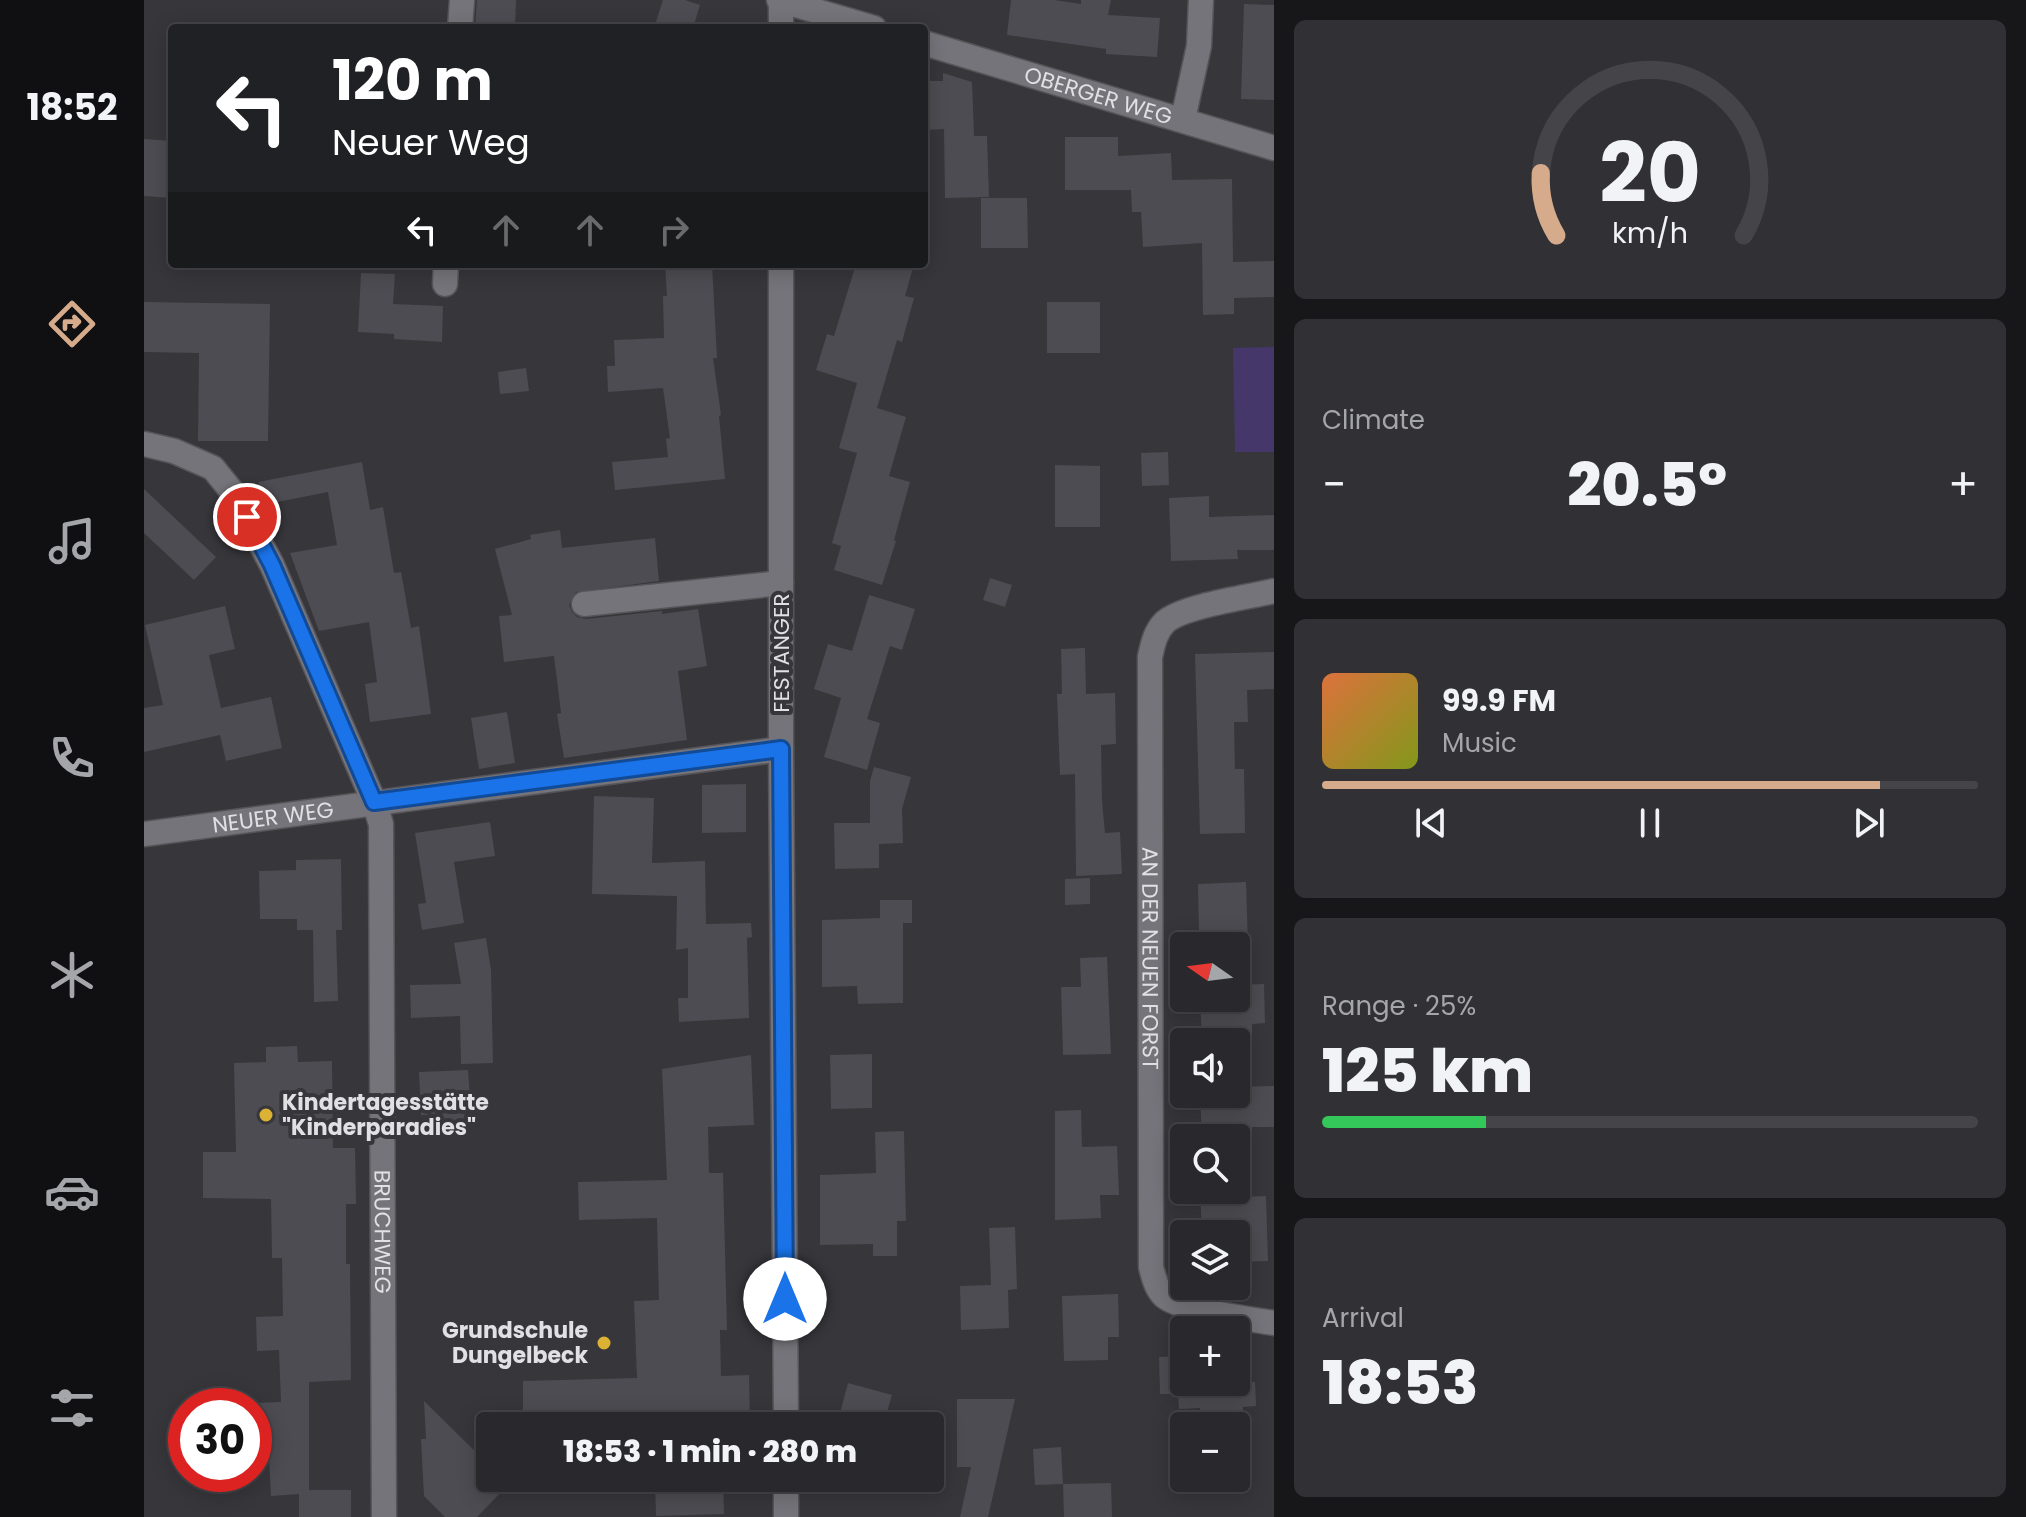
<!DOCTYPE html>
<meta charset="utf-8">
<style>
:root{--surface:#29282c;--page:#313034;--text:#f1f3f6;--muted:#a5a6a9;--line:#454448;--accent:#d6ab8b}
body{margin:0;font-family:Poppins,sans-serif;background:var(--page);color:var(--text);height:100vh;display:flex;flex-direction:column;font-size:30px;white-space:nowrap}
*{box-sizing:border-box;margin:0}
p{font-size:26px;color:var(--muted)}
.icon{flex:none;width:44px;height:44px;fill:none;stroke:currentColor;stroke-width:2;stroke-linecap:round;stroke-linejoin:round}
.map{position:relative;flex:1;overflow:hidden}
.details{display:flex;flex-direction:column;gap:20px;padding:20px;background:#171618;width:752px}
.details>*{flex:none}
.top-card{position:absolute;left:24px;top:24px;width:760px;height:244px;border-radius:8px;box-shadow:0 4px 20px #0003,0 0 0 2px var(--line);background:#202124;color:#fff;overflow:hidden}
.needle{width:52px;rotate:284deg}
.tools{position:absolute;left:1026px;top:932px;display:grid;gap:16px}
.tools a{display:grid;place-items:center;width:80px;height:80px;border-radius:8px;background:var(--surface);box-shadow:0 4px 20px #0003,0 0 0 2px var(--line);font-size:40px}
.speed{position:absolute;left:24px;top:1388px;display:flex;gap:16px;font-size:40px;font-weight:700;text-align:center}
.speed>*{display:grid;place-content:center;width:104px;height:104px;border-radius:50%;background:var(--surface);box-shadow:0 4px 20px #0003,0 0 0 2px var(--line);line-height:1}
.speed .limit{border:12px solid #d22;background:#fff;color:#111}
.pin{position:absolute;display:grid;place-items:center;width:68px;height:68px;color:#fff;margin:-34px;border:4px solid #fff;border-radius:50%;box-shadow:0 2px 8px #0007}
.me{position:absolute;width:88px;margin:-44px;rotate:0deg;stroke-linejoin:round;filter:drop-shadow(0 0 6px #0008)}
.turn{display:flex;align-items:center;gap:28px;height:168px;padding:0 32px;font-size:36px}
.turn .icon{width:104px;height:104px;stroke-width:2.5}
.turn b{display:block;font-size:56px;line-height:68px}
.lanes{display:flex;align-items:center;height:76px;padding:0 32px;background:#0003;justify-content:center;gap:40px;direction:ltr}
.lanes .off{opacity:.35}
.big{font-size:60px;font-weight:800;line-height:1.1}
.details .tile{flex:1;display:flex;flex-direction:column;justify-content:center;gap:12px;min-width:0;padding:0 28px;border-radius:12px;background:var(--page)}
.details .dial{align-items:center;gap:0}
.dial svg{height:208px;overflow:visible;fill:none;stroke:var(--line);stroke-width:7;stroke-linecap:round;text-anchor:middle}
.dial text{fill:var(--text);stroke:none}
.song{display:flex;align-items:center;gap:24px}
.cover{width:96px;height:96px;border-radius:12px;background:linear-gradient(135deg,hsl(20 70% 55%),hsl(70 70% 35%))}
.played{height:8px;border-radius:4px;background:linear-gradient(90deg,var(--accent) 85%,var(--line) 85%)}
.keys{display:flex;justify-content:space-around;direction:ltr}
.heat{display:flex;justify-content:space-between;align-items:center;font-size:44px;direction:ltr}
.charge{height:12px;border-radius:6px;background:linear-gradient(90deg,#34c759 25%,var(--line) 0)}
.trip{position:absolute;left:332px;top:1412px;width:468px;height:80px;border-radius:8px;background:var(--surface);box-shadow:0 4px 20px #0003,0 0 0 2px var(--line);font-weight:800;line-height:80px;text-align:center}
main{display:flex;flex:1;min-height:0}
.dock{display:flex;flex-direction:column;width:144px;justify-content:space-around;align-items:center;background:#101012;color:var(--muted)}
.dock .icon{width:56px;height:56px}
.dock .on{color:var(--accent)}
.dock b{font-size:36px;color:var(--text)}
.map>svg:first-child{display:block}
.green{fill:#46376a}
.building{fill:#4d4c52}
.lines{fill:none;stroke-linecap:round;stroke-linejoin:round}
.minor-casing{stroke:#555458;stroke-width:27}
.minor{stroke:#75747a;stroke-width:24}
.route-casing{stroke:#114b97;stroke-width:20}
.route{stroke:#1a73e8;stroke-width:14}
.poi-dot{fill:#dbb233;stroke:#37363b;stroke-width:3}
.labels{text-anchor:middle;dominant-baseline:central;stroke-width:8;stroke-linejoin:round;paint-order:stroke}
.street-label{font-size:22px;fill:#e1e0e4;stroke:#37363b}
.poi-label{font-size:22px;font-weight:bold;fill:#e1e0e4;stroke:#37363b;text-anchor:start}
</style>
<main>
<nav class="dock">
<b>18:52</b>
<svg class="icon on" aria-label="directions" viewBox="0 0 24 24"><path d="M12 3l9 9-9 9-9-9zM9 14v-3h6M13 9l2 2-2 2"/></svg>
<svg class="icon" aria-label="music" viewBox="0 0 24 24"><path d="M9 18V5l10-2v13"/><circle cx="6" cy="18" r="3"/><circle cx="16" cy="16" r="3"/></svg>
<svg class="icon" aria-label="phone" viewBox="0 0 24 24"><path d="M5 4h4l2 5-3 2q2 4 5 5l2-3 5 2v4C11 20 4 13 5 4z"/></svg>
<svg class="icon" aria-label="climate" viewBox="0 0 24 24"><path d="M12 3v18M4 7l16 10M4 17L20 7"/></svg>
<svg class="icon" aria-label="car" viewBox="0 0 24 24"><path d="M5 17H2v-5l4-1 3-4h7l3 4 3 1v5h-3M9 17h6M6 11h13"/><circle cx="7" cy="17" r="2"/><circle cx="17" cy="17" r="2"/></svg>
<svg class="icon" aria-label="filters" viewBox="0 0 24 24"><path d="M4 7h16M4 17h16"/><circle cx="9" cy="7" r="2"/><circle cx="15" cy="17" r="2"/></svg>
</nav>
<div class="map">
<svg width="1130" height="1517" viewBox="0 0 1130 1517">
<rect width="100%" height="100%" fill="#37363b"/>
<path class="green" d="M1130,347V452H1091L1089,348Z"/>
<path class="building" d="M333,0H372L371,28H331Z
M519,0H541L556,5L549,28H530L512,22Z
M867,0H910L937,4V0H967L964,15L1016,18L1013,57L962,54V49L863,35Z
M1100,4L1130,5V100L1097,99Z
M799,73L828,82L830,136H843L845,197L801,198L800,129L780,130V81H799Z
M921,137H974V156L1027,153L1028,180L1088,179L1089,262L1130,261V297L1090,298V314L1059,315L1058,243L999,247L997,212H988L987,190H921Z
M0,139L28,141V198L0,196Z
M837,198H883L884,248H837Z
M521,264H568L573,358H569L577,415L575,416L581,479L471,490L468,462L524,457L522,439L526,438L519,388L464,392L463,366H471L470,340L520,338L519,296H523Z
M712,264H770L761,296L770,298L758,342L753,340L733,408L762,417L745,476L766,482L750,540L752,541L738,585L690,570L697,546L688,543L713,453L695,448L713,383L672,370L683,334L690,336Z
M217,273L251,274L249,304L299,306L298,342L250,339V334L214,332Z
M0,302L126,304L124,441H54L55,353L0,352Z
M903,302H956V353H903Z
M382,368L385,391L356,394L354,372Z
M1024,452L1025,485L998,486L997,453Z
M218,462L226,510L239,507L250,573L257,572L267,628L275,626L287,714L226,722L221,684L233,682L225,622L175,631L146,553L193,545L184,492L123,504L114,482Z
M911,465L956,466V527H911Z
M0,489L72,557L50,580L0,533Z
M1065,496V517L1130,515V550H1093L1094,559L1027,561L1025,498Z
M416,530L418,548L511,538L515,581L432,592L425,605L428,612L433,617L442,619L518,611V614L554,609L563,666L534,671L543,740L420,758L413,714L417,713L410,656L360,662L355,616L368,615L351,549L387,539L386,535Z
M846,578L868,585L861,607L839,600Z
M725,595L771,609L758,650L746,646L723,719L736,723L723,770L680,757L697,698L670,689L684,644L708,651Z
M81,606L91,649L65,655L77,708L127,697L138,748L82,761L76,735L0,752V708L19,705L1,625Z
M941,648L942,694L971,693L972,744L957,745L958,801L961,833L976,832L978,874L932,876L931,774L916,775L913,694H918L917,649Z
M1130,652V689L1103,690L1104,722H1090L1091,769H1100L1101,833L1056,834L1051,654Z
M363,712L371,763L335,769L327,718Z
M730,767L767,777L758,809L759,843L735,844V868L691,869L690,823H726V781Z
M602,784V832L558,833V785Z
M450,796L510,798L508,863L561,861L562,924L607,923L608,937L603,938L605,1018L535,1022L534,998H544V948L532,950L533,896L448,894Z
M346,822L351,856L310,862L320,923L278,930L274,904L282,903L271,833Z
M197,859L198,930H192L194,1001L170,1002L169,930H153V919H116L115,871L152,870V860Z
M946,878V904L921,905V879Z
M1102,882L1104,946H1059V932H1055L1054,884Z
M736,900H768V923H759V1003L714,1004L713,986L678,987V920L736,918Z
M342,938L347,970L349,1063L317,1064L316,1016L267,1018L266,985L317,984L310,943Z
M963,957L967,1054L919,1055L917,987H937L936,958Z
M1120,984L1121,1023L1108,1024V1042H1058L1056,998H1092V985Z
M153,1046L154,1062L188,1061L189,1148H211L212,1204H202V1264H206L207,1380L165,1382V1490H207V1517H155V1494L127,1496L125,1458H110V1403L137,1402L135,1350L113,1351L112,1317L139,1316L138,1258H128L127,1199L59,1198V1152H92L90,1063L122,1062V1047Z
M728,1054V1108L687,1109L686,1055Z
M607,1055L610,1125L564,1127L565,1173H579L583,1330H576L577,1376L605,1375L606,1422L578,1423V1426H379V1381L493,1378L490,1301L515,1300L513,1218L435,1220L434,1182L523,1180L518,1069Z
M324,1070L327,1113L322,1114L323,1129L293,1130L292,1115H277L275,1072Z
M1130,1086V1127H1108V1138H1058L1056,1094H1092V1087Z
M937,1110L938,1147L973,1146L975,1195H956L957,1218L911,1220V1111Z
M760,1131L762,1221H753V1256H729V1244L676,1245V1175L732,1173L731,1132Z
M1056,1190H1096V1197L1122,1196L1124,1261L1092,1262V1234H1058Z
M871,1227L873,1289L864,1290L865,1328L817,1330L816,1286L847,1285L845,1228Z
M974,1294L975,1337H964V1360L920,1361L918,1296Z
M1040,1356V1382H1111L1112,1406L1099,1407V1426H1057L1056,1408L1035,1409L1034,1394H1016L1015,1357Z
M704,1383L748,1395L739,1426H714L694,1421Z
M813,1399H871L844,1517H816L827,1467H813Z
M280,1401L346,1466V1478H358L365,1484L333,1517H301L280,1496L277,1439H282Z
M917,1447L919,1484L891,1485L889,1449Z
M511,1478H579L580,1514L512,1516Z
M967,1483L968,1517H920L919,1484Z"/>
<g class="lines">
<defs>
<g id="minor">
<path d="M635,0L730,28"/>
<path d="M316,28L318,0"/>
<path d="M637,28V0"/>
<path id="s1" d="M780,43L1130,148"/>
<path d="M1039,119L1055,46L1057,0"/>
<path d="M637,264V749L642,1426"/>
<path d="M301,284L302,264"/>
<path id="s2" d="M0,444L30,451L69,468L90,494L128,565L230,802L237,824L240,1517"/>
<path id="s3" d="M1130,591C1104,597 1039,606 1021,622C1011,632 1009,644 1006,657L1007,1267C1010,1278 1012,1288 1020,1296C1035,1310 1106,1319 1130,1323"/>
<path d="M440,604L637,583"/>
<path id="s4" d="M0,834L637,749"/>
<path d="M642,1478V1517"/>
</g>
</defs>
<use href="#minor" class="minor-casing"/>
<use href="#minor" class="minor"/>
</g>
<g class="lines">
<defs>
<path id="route" d="M103,517L128,565L230,802L637,749L641,1299"/>
</defs>
<use href="#route" class="route-casing"/>
<use href="#route" class="route"/>
</g>
<g class="poi-dot">
<circle cx="122" cy="1115" r="8"/>
<circle cx="460" cy="1343" r="8"/>
</g>
<g class="labels">
<g class="street-label">
<text stroke="none"><textPath href="#s1" startOffset="182">OBERGER WEG</textPath></text>
<text transform="translate(637 653) rotate(-90)">FESTANGER</text>
<text stroke="none"><textPath href="#s4" startOffset="130">NEUER WEG</textPath></text>
<text stroke="none"><textPath href="#s3" startOffset="454">AN DER NEUEN FORST</textPath></text>
<text stroke="none"><textPath href="#s2" startOffset="876">BRUCHWEG</textPath></text>
</g>
<g class="poi-label">
<text x="138" y="1102">Kindertagesstätte<tspan x="138" dy="25">"Kinderparadies"</tspan></text>
<text x="444" y="1330" text-anchor="end">Grundschule<tspan x="444" dy="25">Dungelbeck</tspan></text>
</g>
</g>
</svg>
<div class="tools">
<a><svg class="needle" viewBox="-14 -14 28 28"><path d="M0-13l5 13h-10z" fill="#e53935"/><path d="M0 13l5-13h-10z" fill="#a5a6a9"/></svg></a>
<a><svg class="icon" aria-label="sound" viewBox="0 0 24 24"><path d="M4 9h4l5-4v14l-5-4H4zM17 9q2 3 0 6"/></svg></a>
<a><svg class="icon" aria-label="search" viewBox="0 0 24 24"><circle cx="10" cy="10" r="6"/><path d="M15 15l6 6"/></svg></a>
<a><svg class="icon" aria-label="layers" viewBox="0 0 24 24"><path d="M12 4l9 5-9 5-9-5zM3 14l9 5 9-5"/></svg></a>
<a>+</a>
<a>−</a>
</div>
<div class="speed"><div class="limit">30</div></div>
<div class="pin" style="left:103px;top:517px;background:#d93025"><svg class="icon" aria-label="arrive" viewBox="0 0 24 24"><path d="M6 21V4h12l-3 4 3 4H6"/></svg></div>
<svg class="me" style="left:641px;top:1299px" viewBox="-20 -20 40 40"><circle r="19" fill="#fff"/><path d="M0-13L10 11 0 6-10 11z" fill="#1a73e8"/></svg>
<div class="trip">18:53 · 1 min · 280 m</div>
<div class="top-card">
<div class="turn"><svg class="icon" aria-label="left" viewBox="0 0 24 24"><path d="M17 20v-9H6M10 6l-5 5 5 5"/></svg><div><b>120 m</b>Neuer Weg</div></div>
<div class="lanes"><svg class="icon" aria-label="left" viewBox="0 0 24 24"><path d="M17 20v-9H6M10 6l-5 5 5 5"/></svg><svg class="icon off" aria-label="ahead" viewBox="0 0 24 24"><path d="M12 20V5M6 11l6-6 6 6"/></svg><svg class="icon off" aria-label="ahead" viewBox="0 0 24 24"><path d="M12 20V5M6 11l6-6 6 6"/></svg><svg class="icon off" aria-label="right" viewBox="0 0 24 24"><path d="M7 20v-9h11M14 6l5 5-5 5"/></svg></div>
</div>
</div>
<section class="details">
<div class="tile dial"><svg viewBox="0 0 100 80">
<path d="M14 69A42 42 0 1 1 86 69"/>
<path d="M14 69A42 42 0 0 1 8 45" stroke="#d6ab8b"/>
<text x="50" y="56" font-size="32" font-weight="700">20</text>
<text x="50" y="72" font-size="11">km/h</text>
</svg></div>
<div class="tile"><p>Climate</p>
<div class="heat"><a>−</a><b class="big">20.5°</b><a>+</a></div>
</div>
<div class="tile">
<div class="song"><i class="cover"></i><div><b>99.9 FM</b><p>Music</p></div></div>
<div class="played"></div>
<div class="keys"><svg class="icon" aria-label="previous" viewBox="0 0 24 24"><path d="M18 5L8 12l10 7zM5 5v14"/></svg><svg class="icon" aria-label="pause" viewBox="0 0 24 24"><path d="M8 5v14M16 5v14"/></svg><svg class="icon" aria-label="next" viewBox="0 0 24 24"><path d="M6 5l10 7-10 7zM19 5v14"/></svg></div>
</div>
<div class="tile"><p>Range · 25%</p><b class="big">125 km</b><div class="charge"></div></div>
<div class="tile"><p>Arrival</p><b class="big">18:53</b></div>
</section>
</main>
